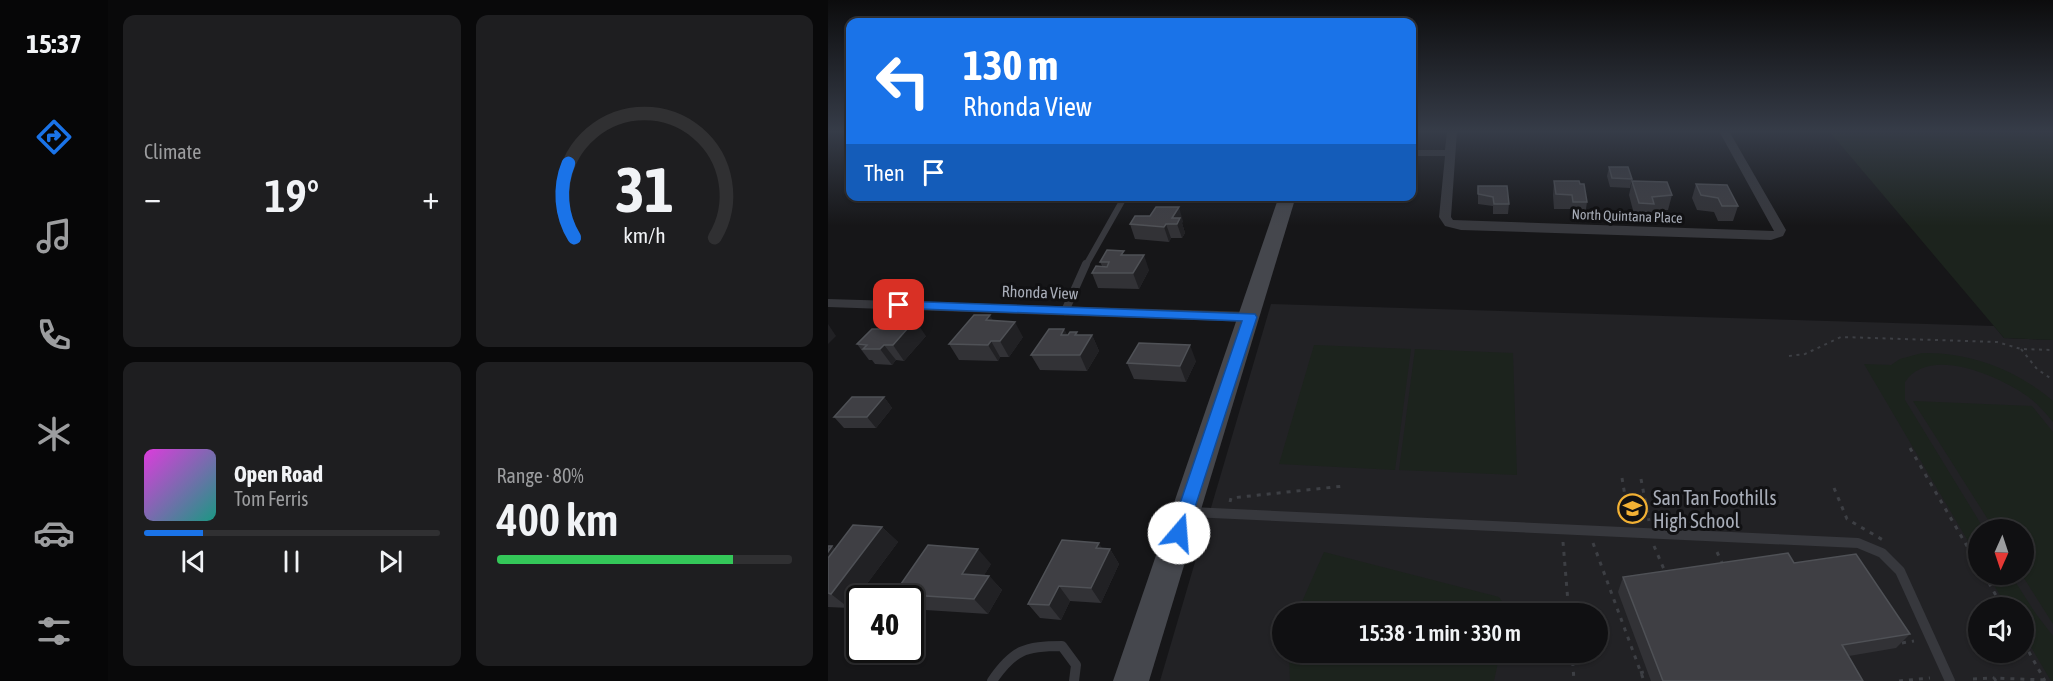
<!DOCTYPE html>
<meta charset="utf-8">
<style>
:root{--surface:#101012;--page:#1e1e20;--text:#f1f3f6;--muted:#9c9d9f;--line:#303032;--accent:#1a73e8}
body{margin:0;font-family:"Asap Condensed",sans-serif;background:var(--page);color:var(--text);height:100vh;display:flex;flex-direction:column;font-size:22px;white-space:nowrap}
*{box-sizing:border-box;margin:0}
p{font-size:20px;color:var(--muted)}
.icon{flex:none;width:33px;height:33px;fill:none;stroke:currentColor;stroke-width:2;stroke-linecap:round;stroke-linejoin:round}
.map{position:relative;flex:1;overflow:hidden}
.details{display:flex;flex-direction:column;gap:15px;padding:15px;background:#09090a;width:720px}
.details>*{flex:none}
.hud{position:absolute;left:18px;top:18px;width:570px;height:183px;border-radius:12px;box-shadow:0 2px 4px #0004,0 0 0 2px var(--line);background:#1a73e8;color:#fff;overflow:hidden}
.needle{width:39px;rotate:183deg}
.tools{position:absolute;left:1140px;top:519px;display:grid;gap:12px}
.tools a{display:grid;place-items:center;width:66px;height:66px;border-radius:50%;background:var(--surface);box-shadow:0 2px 4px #0004,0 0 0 2px var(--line);font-size:30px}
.speed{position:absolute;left:18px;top:585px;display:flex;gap:12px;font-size:30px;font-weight:700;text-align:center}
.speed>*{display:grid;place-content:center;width:78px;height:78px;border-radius:50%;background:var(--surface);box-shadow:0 2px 4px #0004,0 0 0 2px var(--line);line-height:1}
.speed .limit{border:3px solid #111;border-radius:9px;background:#fff;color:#111}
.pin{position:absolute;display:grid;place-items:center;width:51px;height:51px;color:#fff;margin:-26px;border-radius:12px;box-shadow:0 3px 9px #0006}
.me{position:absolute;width:66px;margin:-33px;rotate:18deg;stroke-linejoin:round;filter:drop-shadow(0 0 4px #0008)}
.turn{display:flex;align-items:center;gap:21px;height:126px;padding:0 18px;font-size:27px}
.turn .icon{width:78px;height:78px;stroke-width:2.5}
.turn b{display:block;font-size:42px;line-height:51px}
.then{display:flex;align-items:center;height:57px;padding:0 18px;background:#0003;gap:12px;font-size:22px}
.big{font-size:45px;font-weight:600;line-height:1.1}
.details .widget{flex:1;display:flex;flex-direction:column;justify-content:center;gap:9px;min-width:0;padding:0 21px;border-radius:12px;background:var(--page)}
.details .dial{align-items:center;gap:0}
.dial svg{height:156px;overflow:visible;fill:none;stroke:var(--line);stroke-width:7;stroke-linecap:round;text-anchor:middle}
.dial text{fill:var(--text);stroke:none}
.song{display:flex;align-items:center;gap:18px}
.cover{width:72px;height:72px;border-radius:9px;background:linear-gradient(135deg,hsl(300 70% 55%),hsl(170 70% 35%))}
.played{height:6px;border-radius:3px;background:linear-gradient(90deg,var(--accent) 20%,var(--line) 20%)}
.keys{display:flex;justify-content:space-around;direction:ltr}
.heat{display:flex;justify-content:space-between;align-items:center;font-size:33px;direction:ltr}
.charge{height:9px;border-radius:4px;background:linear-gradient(90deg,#34c759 80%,var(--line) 0)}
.details .tiles{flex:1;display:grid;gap:15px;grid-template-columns:repeat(2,1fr)}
.trip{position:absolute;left:444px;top:603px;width:336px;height:60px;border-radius:30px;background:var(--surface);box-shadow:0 2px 4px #0004,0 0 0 2px var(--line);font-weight:600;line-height:60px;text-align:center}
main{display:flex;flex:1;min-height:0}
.menu{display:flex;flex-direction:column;width:108px;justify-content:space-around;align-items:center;background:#060607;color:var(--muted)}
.menu .icon{width:42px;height:42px}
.menu .current{color:var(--accent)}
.menu b{font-size:27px;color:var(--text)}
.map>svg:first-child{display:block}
.built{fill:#222225;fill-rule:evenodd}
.green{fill:#1c231d}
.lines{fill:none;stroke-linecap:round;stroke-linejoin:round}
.path-far1{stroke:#3d3f44;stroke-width:2;stroke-dasharray:3 4.5;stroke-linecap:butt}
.path{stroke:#3d3f44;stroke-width:3;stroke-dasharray:4 6;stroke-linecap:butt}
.lane-far2{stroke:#37383d;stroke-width:6}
.lane-far1{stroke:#37383d;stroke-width:8}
.lane{stroke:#37383d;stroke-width:10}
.street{fill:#37383d;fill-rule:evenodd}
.secondary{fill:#45474d;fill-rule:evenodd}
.wall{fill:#323236}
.shaded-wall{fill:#212124}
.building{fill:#3f3f44;stroke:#4f5156;stroke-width:1.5}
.route{fill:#1a73e8;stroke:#114b97;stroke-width:1.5}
.labels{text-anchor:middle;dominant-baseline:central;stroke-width:6;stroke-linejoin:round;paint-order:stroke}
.far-street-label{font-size:14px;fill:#a8adb8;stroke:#111113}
.street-label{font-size:16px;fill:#a8adb8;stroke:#111113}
.near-poi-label{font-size:20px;fill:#a8adb8;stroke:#111113;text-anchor:start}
</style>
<main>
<nav class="menu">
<b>15:37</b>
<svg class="icon current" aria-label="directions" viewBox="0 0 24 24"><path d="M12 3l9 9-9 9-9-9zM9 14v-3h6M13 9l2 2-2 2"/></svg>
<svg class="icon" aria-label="music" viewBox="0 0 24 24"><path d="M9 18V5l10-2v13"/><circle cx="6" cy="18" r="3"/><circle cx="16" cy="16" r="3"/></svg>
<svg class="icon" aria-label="phone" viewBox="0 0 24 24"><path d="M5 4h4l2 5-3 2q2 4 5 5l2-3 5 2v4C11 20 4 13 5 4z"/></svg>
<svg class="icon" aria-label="climate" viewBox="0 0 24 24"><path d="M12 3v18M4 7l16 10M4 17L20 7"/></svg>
<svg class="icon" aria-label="car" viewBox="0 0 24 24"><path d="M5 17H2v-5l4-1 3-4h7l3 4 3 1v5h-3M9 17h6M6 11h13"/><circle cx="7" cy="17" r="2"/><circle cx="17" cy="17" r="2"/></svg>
<svg class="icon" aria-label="filters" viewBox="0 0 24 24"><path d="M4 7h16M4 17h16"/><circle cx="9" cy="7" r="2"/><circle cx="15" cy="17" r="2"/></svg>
</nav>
<section class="details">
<div class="tiles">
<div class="widget"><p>Climate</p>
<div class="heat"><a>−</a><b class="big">19°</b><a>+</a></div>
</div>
<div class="widget dial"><svg viewBox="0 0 100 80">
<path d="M14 69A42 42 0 1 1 86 69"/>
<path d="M14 69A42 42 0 0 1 11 31" stroke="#1a73e8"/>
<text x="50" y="56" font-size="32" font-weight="700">31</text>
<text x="50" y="72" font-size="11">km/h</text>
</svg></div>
<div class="widget">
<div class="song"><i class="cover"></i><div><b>Open Road</b><p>Tom Ferris</p></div></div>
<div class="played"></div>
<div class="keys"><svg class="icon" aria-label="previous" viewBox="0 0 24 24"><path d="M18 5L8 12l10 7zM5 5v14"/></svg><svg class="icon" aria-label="pause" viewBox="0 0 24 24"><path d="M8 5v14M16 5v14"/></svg><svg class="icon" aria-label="next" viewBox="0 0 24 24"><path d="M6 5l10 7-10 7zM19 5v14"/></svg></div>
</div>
<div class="widget"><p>Range · 80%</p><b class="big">400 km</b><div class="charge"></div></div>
</div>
</section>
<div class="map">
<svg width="1225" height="681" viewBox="0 0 1225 681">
<rect width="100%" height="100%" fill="#161618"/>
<path class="built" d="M443,304L1166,326L1176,338L1225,340V681H332ZM1150,530H1196V574H1150ZM1150,608H1196V652H1150ZM454,614H770V652H454Z"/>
<path class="green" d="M1001,131H1225V340L1176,338Z
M486,345L583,349L567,470L451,464Z
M587,349L685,353L689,475L571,470Z
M1094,353C1142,352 1189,370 1225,401V422C1217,412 1209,403 1199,396C1171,376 1101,345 1077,382V400L1156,529L1150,530V558L1036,364L1063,365L1072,359Z
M1085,401L1204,406L1225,432V624L1194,575L1196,530L1166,529Z
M496,552L671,597L680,610L679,613H469Z
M1160,575H1183L1208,614L1225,636V681H1223L1196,635V608L1179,607Z
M461,653V652L672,653L666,681H462Z"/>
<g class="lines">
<path class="path-far1" d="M1193,349L1209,369L1225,380
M961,356L977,354L1013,337L1169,342L1193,349L1225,350"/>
<path class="path" d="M1082,448L1150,565
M794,478L797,496L816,497
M813,479L821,521
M1006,488L1019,519L1055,540
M402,502L403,498L516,486
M735,542L741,614
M765,543L816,681
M826,546L838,574
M889,552L895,565
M1156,574L1175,608
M1074,643L1086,641
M1196,643L1217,681
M744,652L746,681
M812,673L819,671
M1145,679L1166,678
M1071,681L1102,678
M1168,681L1166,678L1217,680"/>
<path class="lane-far2" d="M258,265L297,196"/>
<path class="lane-far1" d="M237,311L258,264"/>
<path class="lane" d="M363,512L1030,543L1054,553L1072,571L1122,681
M164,681C185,650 197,646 234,646L248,665L246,681"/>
<path class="street" d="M619,131H629L623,217L625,220L946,231L891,131H901L958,230L955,236L943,240L633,230L617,226L611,217L617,156H584V150H617Z
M0,299L422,312L429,317L422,322L0,307Z"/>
<path class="secondary" d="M451,196H468L321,681H285Z"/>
</g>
<path class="wall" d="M781,167L804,179L802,188L782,187L779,176Z
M726,181L752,184L759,202L757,216H743L742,209H726L725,195Z
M804,181L844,195L840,210L824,211L822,218H807L801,195Z
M868,184L910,206L905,221H890L886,212L869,210L864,198Z
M650,186L681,204L680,214H665V206L650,204Z
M355,221L354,223L357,233L354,238H343L341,242L307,239L302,224Z
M297,255L321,270L311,289L270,288L264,273L274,266L272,262Z
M236,329L239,335H264L271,351L259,371L212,370L203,355Z
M98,336L76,361L68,360L64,365L47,364L44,360H41L29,344Z
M195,337L181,357H172L170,361L131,360L121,344Z
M368,361L358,382L306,379L299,363Z
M56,397L64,408L48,428H16L6,417Z
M54,527L70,542L21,608L0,607V546H4L7,549Z
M274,548L282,549L291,564L273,603L242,601L233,620L212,618L200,604Z
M966,563L1082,634L1068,648L1021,656L1035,681H823L790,592L795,577Z
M163,564L156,575L161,576L174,590L160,614L82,609V598H71L66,594Z"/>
<path class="shaded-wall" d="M351,207L355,221L354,223L357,233L354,238L349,224L344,218Z
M338,224L343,238L341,242L336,227Z
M316,255L321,270L311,289L305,273Z
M162,315L171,331L158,320Z
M87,320L98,336L76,361L65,345Z
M187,322L195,337L181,357L172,341Z
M0,324L8,336L0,344Z
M236,329L244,345L233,335Z
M249,332L256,347L264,335L271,351L259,371L252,355L247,335Z
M163,341L172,357L170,361L160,345Z
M56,345L68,360L64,365L52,349Z
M362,345L368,361L358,382L352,366Z
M56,397L64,408L48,428L39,417Z
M54,527L70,542L21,608L3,594Z
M271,543L279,556L282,549L291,564L273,603L263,588L268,548Z
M4,546L21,562L0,589V552Z
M150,549L163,564L148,589L134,574Z
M161,576L174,590L160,614L146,599Z
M231,586L242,601L233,620L221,605Z"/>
<path class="building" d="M781,167H800L804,179L784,178Z
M726,181H751L752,184H756L759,202H745L744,195L728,194Z
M804,181L839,182L844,195L824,197L826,204L811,203Z
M868,184L899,185L910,206H894L890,198L873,195Z
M650,186H679L681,204H666L665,197L650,194Z
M328,207H351L344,218H352L349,224H338L336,227L302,224L307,216H322Z
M279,250L296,251L293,255H316L305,273H264L268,266L279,267L281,262H272Z
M146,315H162L158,320L187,322L172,341H163L160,345L121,344Z
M72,320H87L65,345H56L52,349H35L39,345L29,344L44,329H63Z
M221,329H236L233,335H240L242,332H249L247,335H264L252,355H203Z
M311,343L362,345L352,366L299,363Z
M24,397H56L39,417H6Z
M25,525L54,527L3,594L0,593V558Z
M234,540L271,543L268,548L282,549L263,588L231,586L221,605L200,604Z
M100,545L150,549L134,574L161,576L146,599L66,594Z
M0,546H4L0,552Z
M960,553L966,563L1028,554L1082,634L1014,645L1035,681H835L795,577Z"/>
<linearGradient id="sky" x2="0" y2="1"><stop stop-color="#0c0c0d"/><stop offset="0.58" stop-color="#363c48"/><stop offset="1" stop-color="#363c48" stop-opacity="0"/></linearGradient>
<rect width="1225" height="226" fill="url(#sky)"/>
<path class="route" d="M71,301L427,314L429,317L357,538L351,541L344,538L342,533L414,321L66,308L65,305L66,303Z"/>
<defs>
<symbol id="school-ring" viewBox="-11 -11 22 22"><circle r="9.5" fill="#111113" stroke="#f2b134" stroke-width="1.5"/><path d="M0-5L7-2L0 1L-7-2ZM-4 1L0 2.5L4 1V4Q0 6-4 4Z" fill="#f2b134"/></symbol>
</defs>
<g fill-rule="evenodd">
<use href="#school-ring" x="788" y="492" width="33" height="33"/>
</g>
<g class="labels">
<g class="far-street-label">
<text transform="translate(799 216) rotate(2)">North Quintana Place</text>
</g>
<g class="street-label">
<text transform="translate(212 292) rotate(2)">Rhonda View</text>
</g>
<g class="near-poi-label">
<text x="825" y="497">San Tan Foothills<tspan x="825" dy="23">High School</tspan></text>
</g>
</g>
</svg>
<div class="tools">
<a><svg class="needle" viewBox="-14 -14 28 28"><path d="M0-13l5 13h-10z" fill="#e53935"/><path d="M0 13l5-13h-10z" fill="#9c9d9f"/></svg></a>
<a><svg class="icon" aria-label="sound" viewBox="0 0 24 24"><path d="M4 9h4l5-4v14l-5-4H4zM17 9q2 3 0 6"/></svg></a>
</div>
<div class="speed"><div class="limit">40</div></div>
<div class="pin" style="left:71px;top:305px;background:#d93025"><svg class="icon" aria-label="arrive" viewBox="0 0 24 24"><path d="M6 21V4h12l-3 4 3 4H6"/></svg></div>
<svg class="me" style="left:351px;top:533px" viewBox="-20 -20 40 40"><circle r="19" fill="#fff"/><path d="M0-13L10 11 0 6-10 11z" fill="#1a73e8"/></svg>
<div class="trip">15:38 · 1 min · 330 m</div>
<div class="hud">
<div class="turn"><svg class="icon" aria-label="left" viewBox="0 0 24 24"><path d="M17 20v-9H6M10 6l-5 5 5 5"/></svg><div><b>130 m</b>Rhonda View</div></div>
<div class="then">Then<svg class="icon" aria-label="arrive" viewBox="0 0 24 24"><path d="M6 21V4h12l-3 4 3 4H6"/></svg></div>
</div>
</div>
</main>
